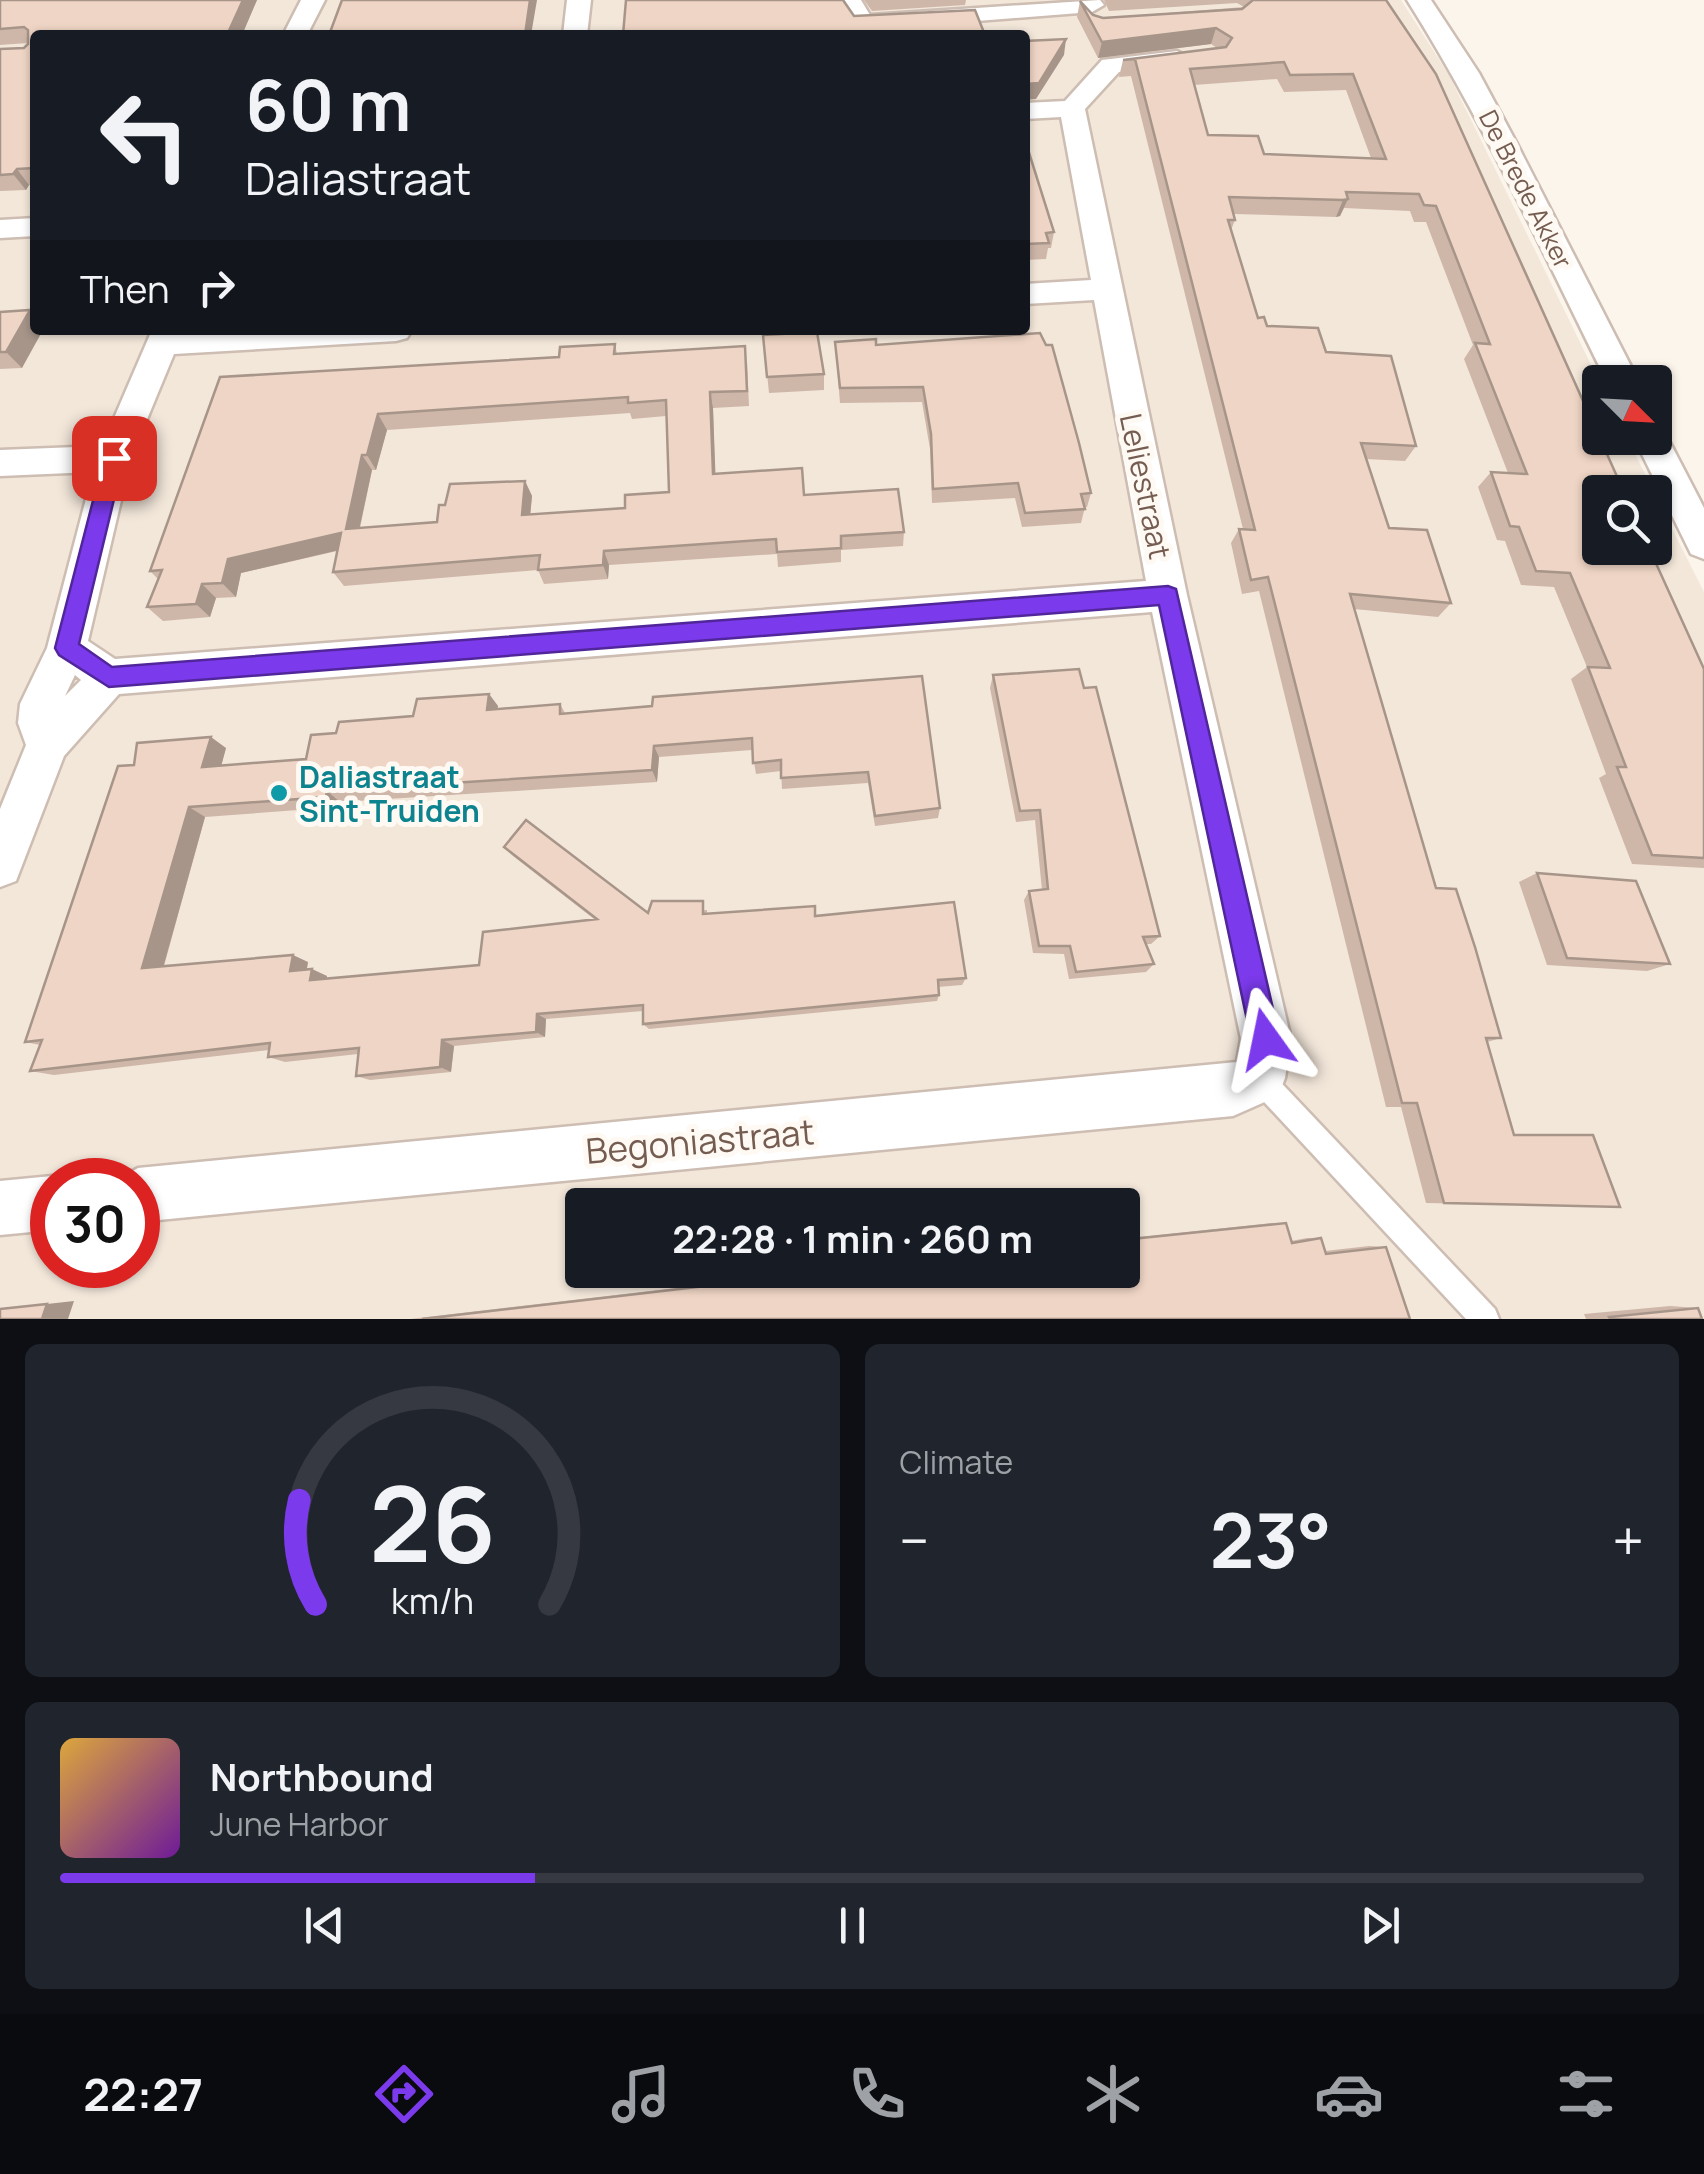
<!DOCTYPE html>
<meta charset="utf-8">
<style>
:root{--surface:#171b24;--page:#20242c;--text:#f1f3f6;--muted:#9ea1a6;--line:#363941;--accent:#7c3aed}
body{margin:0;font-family:Manrope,sans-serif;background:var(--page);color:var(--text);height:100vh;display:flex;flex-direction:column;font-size:38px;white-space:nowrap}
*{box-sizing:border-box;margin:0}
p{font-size:32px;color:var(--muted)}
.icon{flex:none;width:55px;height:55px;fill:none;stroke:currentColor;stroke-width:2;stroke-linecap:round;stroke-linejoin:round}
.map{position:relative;height:1319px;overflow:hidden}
.drawer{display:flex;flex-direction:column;gap:25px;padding:25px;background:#0d0f14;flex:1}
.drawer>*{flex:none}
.banner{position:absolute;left:30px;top:30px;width:1000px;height:305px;border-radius:10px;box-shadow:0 2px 8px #0004;background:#171b24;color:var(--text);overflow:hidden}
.needle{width:65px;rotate:114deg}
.buttons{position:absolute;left:1582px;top:365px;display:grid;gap:20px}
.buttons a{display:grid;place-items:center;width:90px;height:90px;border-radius:10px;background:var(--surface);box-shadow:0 2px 8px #0004;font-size:50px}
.speed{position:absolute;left:30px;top:1158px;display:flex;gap:20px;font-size:50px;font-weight:700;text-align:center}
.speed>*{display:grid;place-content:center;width:130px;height:130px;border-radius:50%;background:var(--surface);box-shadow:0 2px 8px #0004;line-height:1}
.speed .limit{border:15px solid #d22;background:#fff;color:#111}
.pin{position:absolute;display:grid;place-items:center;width:85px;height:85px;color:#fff;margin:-42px;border-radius:20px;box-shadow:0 5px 15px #0006}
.me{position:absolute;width:110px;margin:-55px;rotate:348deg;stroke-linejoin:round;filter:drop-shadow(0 0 8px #0008)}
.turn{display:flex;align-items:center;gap:35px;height:210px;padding:0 50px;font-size:45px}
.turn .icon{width:130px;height:130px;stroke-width:2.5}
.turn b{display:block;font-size:70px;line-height:85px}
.then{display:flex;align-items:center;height:95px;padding:0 50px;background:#0003;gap:20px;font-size:38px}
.big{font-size:75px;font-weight:700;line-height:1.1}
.drawer .tile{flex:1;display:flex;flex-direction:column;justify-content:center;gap:15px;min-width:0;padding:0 35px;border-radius:15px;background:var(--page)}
.drawer .dial{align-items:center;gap:0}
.dial svg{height:260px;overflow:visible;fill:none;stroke:var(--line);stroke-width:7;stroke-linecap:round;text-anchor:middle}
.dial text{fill:var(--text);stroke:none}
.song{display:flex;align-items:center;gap:30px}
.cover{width:120px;height:120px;border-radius:15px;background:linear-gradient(135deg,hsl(40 70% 55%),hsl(280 70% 35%))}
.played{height:10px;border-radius:5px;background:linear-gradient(90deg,var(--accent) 30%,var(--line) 30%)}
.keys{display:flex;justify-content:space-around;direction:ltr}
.heat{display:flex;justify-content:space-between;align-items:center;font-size:55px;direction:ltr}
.drawer .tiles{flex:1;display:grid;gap:25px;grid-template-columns:1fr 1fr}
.tile:last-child{grid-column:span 2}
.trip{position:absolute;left:565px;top:1188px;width:575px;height:100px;border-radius:10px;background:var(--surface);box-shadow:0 2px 8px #0004;font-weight:700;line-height:100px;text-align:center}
.tab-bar{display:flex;height:160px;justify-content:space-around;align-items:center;background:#090b0e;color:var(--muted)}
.tab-bar .icon{width:70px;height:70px}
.tab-bar .active{color:var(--accent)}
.tab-bar b{font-size:45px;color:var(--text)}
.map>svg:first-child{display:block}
.residential{fill:#f3e7da;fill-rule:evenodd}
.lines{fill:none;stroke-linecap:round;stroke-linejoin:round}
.service-casing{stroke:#cdbdb2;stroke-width:5}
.minor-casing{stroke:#cdbdb2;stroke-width:5}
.service{fill:#fff;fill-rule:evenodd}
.minor{fill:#fff;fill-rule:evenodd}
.wall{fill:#ceb7a9;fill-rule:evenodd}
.shaded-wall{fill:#a7958a}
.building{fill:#efd5c5;stroke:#a7958a;stroke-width:2.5;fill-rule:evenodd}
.route{fill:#7c3aed;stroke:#51269a;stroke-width:2.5}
.culture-dot{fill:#0f9aa8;stroke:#fef9f2;stroke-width:4}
.labels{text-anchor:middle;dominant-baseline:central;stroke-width:10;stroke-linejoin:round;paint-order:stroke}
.far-street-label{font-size:25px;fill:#755c50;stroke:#fef9f2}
.street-label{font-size:30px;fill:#755c50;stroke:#fef9f2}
.culture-label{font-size:30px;font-weight:bold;fill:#0d838f;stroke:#fef9f2;text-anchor:start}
.near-street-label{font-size:35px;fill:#755c50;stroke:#fef9f2}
</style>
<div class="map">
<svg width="1704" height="1319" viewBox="0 0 1704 1319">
<rect width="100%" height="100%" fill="#fbf5ec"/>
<path class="residential" d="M0,0H1401L1449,75L1600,383V438H1627L1654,492H1600V548H1655V495L1704,592V1319H0ZM35,35H1025V330H35ZM52,1180H138V1265H52ZM582,1205H1122V1270H582Z"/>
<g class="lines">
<defs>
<path id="service" d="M1261,1067L1270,1071L1495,1309L1499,1319H1466L1252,1089L1248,1080L1252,1071Z"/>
<path id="minor" d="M301,0H325L307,35H283Z
M567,0H591L587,35H563Z
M837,0H861L870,15L1100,0L1104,5L1092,12L863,30L855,28Z
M1407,0H1431L1479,73L1516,142L1639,382H1607C1543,253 1484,122 1407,0Z
M1177,51L1189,58L1186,63L1119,72L1085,109L1187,595L1291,1039L1285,1078L1278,1096L1233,1116L138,1222V1180H117L138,1168L1237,1062L1241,1039L1152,612L119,694L64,756L16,881L0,887V809L26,745L18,723L20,704L47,648L93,472L0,476V450L102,446L152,330H412L407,338L396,341L174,354L131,458L88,641L115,659L1146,581L1094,300L1025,304V284L1091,280L1061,117L1025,119V103L1065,101L1102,60ZM75,675L81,680L65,696Z
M35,218V236L0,238V220Z
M1655,427L1663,429L1704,508V559L1691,554L1634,438H1655Z
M52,1176L62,1180H52V1230L0,1235V1181Z"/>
</defs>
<use href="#service" class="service-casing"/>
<use href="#minor" class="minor-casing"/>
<use href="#service" class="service"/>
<use href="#minor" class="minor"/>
</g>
<path class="wall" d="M0,0H257L242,35H35V185H29L26,190L0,191V49L24,48L28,44V43L0,45Z
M864,0H966L965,5L872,11Z
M1104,0H1386L1704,669V868L1632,864L1599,778L1606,774L1571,679L1587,667L1554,587L1521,585L1505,541L1497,540L1478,487L1491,472L1508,473L1464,359L1473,345L1426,222H1414L1410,211L1344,208L1340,216L1336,217L1234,214L1235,220L1231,230L1258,318L1267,326L1326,352L1416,446L1405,461L1366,459L1389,528L1451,603L1438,617L1354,609L1436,888L1501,1038L1487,1042L1514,1135L1620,1207L1426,1203L1401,1107H1386L1259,591L1242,594L1231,543L1239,529H1243L1131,76L1119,77L1123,60L1217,48L1211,44L1098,58L1077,17L1080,1L1093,15L1103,18L1244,7L1237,3L1109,11ZM1277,79L1284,92L1346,90L1371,158L1264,154L1208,135L1194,85Z
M1025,140L1054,232L1051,248H1048L1046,259L1025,260Z
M30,310L35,316V330L22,368L0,369V312Z
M763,335L824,374V390L769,393Z
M835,342L876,345L1091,493L1087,507H1085L1081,523L1022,527L1015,498L932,503L930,449L922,402L840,403Z
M615,344L617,354L747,362L749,406L713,408L715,474L804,495L904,532L903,546L841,550V562L778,567L777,554L609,565L608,579L544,584L538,570L344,586L333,572L337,551L241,573L236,597L216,598L210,617L163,621L147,607L158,579L150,571L220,377L559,357ZM630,413L632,419L666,416L669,492L625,508L530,514L532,496L525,481L445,505L437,522L360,528L372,470H376L387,430Z
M993,675L1160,936L1151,944H1146L1154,964L1146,972L1069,979L1064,954L1033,953L1024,900L1029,891L1042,890L1035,820L1016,822L990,688Z
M922,676L940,808L938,818L875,826L868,783L782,789L781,771L756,774L752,750L659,757L657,782L340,802L339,807L205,817L164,966L308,962L307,969L327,976L326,979L479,965L594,919L513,856L504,847L648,913L707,910V914L816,916L966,978L962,985L938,987L939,995L937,1001L649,1029L643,1024V1011L546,1019L545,1037L454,1046L451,1072L370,1080L356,1076L358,1054L285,1062L268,1057L269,1050L54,1075L30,1071L40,1045L25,1042L134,765L226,748L221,766L306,759L336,733L413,716L489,694L498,706L497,709L560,704L565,713L652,706Z
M1537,873L1670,964L1647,971L1547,965L1519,882Z
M1272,1223H1286L1291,1241L1307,1238H1321L1325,1251L1369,1246L1386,1247L1410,1319H410L831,1270H1122V1239Z
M1670,1306L1698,1308L1702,1319H1586L1584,1314Z"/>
<path class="shaded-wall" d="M243,0H257L242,35H227Z
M530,0H537L531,35H525Z
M1216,28L1211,44L1098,58L1102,42Z
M1066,39L1064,55L1036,99L1025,100V84Z
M17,169L29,185L26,190L13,174Z
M1348,199L1340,216L1336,217L1343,200Z
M30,310L35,316V330H43L22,368L6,352Z
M710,392L713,408L716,489L713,474Z
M378,414L387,430L376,470L367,455Z
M362,455L372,470L356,544L346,529Z
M525,481L532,496L529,529L522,515Z
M341,533L352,547L241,573L236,597L222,583L228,559Z
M604,551L609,565L608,579L603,565Z
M202,584L216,598L210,617L196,604Z
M489,694L498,706L495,722L487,710Z
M211,737L226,748L218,778L202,767Z
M654,746L659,757L657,782L652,770Z
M327,791L340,802L339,807L326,797Z
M189,807L205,817L161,975L142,968Z
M293,955L308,962L305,978L290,971Z
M312,969L327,976L325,987L310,980Z
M537,1014L546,1019L545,1037L536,1032Z
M442,1040L454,1046L451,1072L440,1067Z
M74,1301L68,1319H42L47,1304Z"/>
<path class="building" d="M0,0H243L227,35H35V168L17,169L13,174L0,175V49L24,48L28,44V30L24,27L0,29Z
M342,0H530L525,35H329Z
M626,0H843L854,16L975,10L985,35H623Z
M1253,0H1386L1436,74L1624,492H1600V548H1649L1704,669V858L1652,855L1617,767H1626L1588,667L1610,668L1570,573L1536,571L1519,527L1510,526L1491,472L1527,474L1475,343L1490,344L1436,206L1424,205L1419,194L1346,192L1348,199L1343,200L1229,197L1235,220H1228L1258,318L1264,317L1267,326L1318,328L1326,352L1391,356L1416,446L1361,443L1389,528L1427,530L1451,603L1350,594L1436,888L1456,889L1475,947L1501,1038H1486L1514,1135H1593L1620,1207L1444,1203L1417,1103H1402L1268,577L1251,580L1239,529L1255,530L1135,59L1123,60L1226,47L1232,38L1216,28L1102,42L1080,1L1093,15L1103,18L1242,9ZM1284,62L1290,75L1353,74L1386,159L1264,154L1258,136L1208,135L1190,69Z
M1066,39L1039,83L1025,84V41Z
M1025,140L1054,232L1046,233L1049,243L1025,244Z
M30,310L6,352H0V312Z
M817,332L824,374L767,377L763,335Z
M1040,333L1046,345H1052L1079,443L1091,493L1081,494L1085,509L1025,513L1018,483L933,489L931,434L923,387L840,388L835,342L876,339V345Z
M615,344L614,354L745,346L747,391L710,392L713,474L802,468L804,495L898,489L904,532L841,536V548L777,552L776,539L604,551L603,565L538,570L540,555L333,572L341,533L228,559L222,583L202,584L196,604L147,607L162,570L150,571L220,377L559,357L560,347ZM628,397V403L666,400L669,492L625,495V508L522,515L525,481L450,484L445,505H439L437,522L346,529L362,455H367L378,414Z
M1079,669L1084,688L1096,687L1146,881L1160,936L1143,937L1154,964L1076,972L1070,946H1039L1029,891L1048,889L1040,810L1020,811L993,675Z
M922,676L940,808L875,816L868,772L781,778V760L753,763L752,738L654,746L652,770L327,791L326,797L189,807L142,968L293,955L290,971L312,969L310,980L479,965L483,932L597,919L504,847L526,820L648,913L652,901H703V914L815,906V916L954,902L966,978L938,980L939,995L643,1024V1005L537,1014L536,1032L442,1040L440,1067L356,1076L359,1048L268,1057L270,1043L30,1071L42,1040L25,1042L118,766L134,765L137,743L211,737L202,767L306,759L311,735L336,733L339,722L413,716L417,699L489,694L487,710L560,704V714L652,706L653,697Z
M1537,873L1636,881L1670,964L1567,958Z
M1286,1223L1292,1243L1321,1238L1326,1254L1386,1247L1410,1319H422L843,1270H1122V1240Z
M47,1304L42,1319H0V1309Z
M1698,1308L1702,1319H1610L1609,1317Z"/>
<path class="route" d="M114,450L124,458L79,644L112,667L1168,586L1176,589L1280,1039L1275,1049L1266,1053L1256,1049L1251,1039L1159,605L109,687L59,655L55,648L104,458Z"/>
<circle class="culture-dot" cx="279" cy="793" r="10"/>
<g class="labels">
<g class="far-street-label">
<text transform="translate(1526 189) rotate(63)">De Brede Akker</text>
</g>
<g class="street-label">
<text transform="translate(1146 486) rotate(78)">Leliestraat</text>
</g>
<g class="culture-label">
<text x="299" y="776">Daliastraat<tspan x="299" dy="34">Sint-Truiden</tspan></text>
</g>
<g class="near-street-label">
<text transform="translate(700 1141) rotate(-5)">Begoniastraat</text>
</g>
</g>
</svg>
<div class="buttons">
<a><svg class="needle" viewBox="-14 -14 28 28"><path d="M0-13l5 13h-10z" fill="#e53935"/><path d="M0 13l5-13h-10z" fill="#9ea1a6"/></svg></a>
<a><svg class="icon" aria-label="search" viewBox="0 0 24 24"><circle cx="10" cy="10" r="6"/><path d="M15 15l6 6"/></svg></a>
</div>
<div class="speed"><div class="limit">30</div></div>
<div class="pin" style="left:114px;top:458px;background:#d93025"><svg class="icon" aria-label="arrive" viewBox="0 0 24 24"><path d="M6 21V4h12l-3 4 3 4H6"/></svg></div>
<svg class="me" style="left:1266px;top:1039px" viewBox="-20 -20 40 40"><path d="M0-17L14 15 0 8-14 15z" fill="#7c3aed" stroke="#fff" stroke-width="4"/></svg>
<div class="trip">22:28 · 1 min · 260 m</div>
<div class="banner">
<div class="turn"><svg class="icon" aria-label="left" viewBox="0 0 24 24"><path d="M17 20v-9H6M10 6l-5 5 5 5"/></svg><div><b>60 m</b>Daliastraat</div></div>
<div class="then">Then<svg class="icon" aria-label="right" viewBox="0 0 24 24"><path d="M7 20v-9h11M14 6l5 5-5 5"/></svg></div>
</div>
</div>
<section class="drawer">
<div class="tiles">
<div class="tile dial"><svg viewBox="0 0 100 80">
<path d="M14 69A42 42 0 1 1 86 69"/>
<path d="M14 69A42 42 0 0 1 9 37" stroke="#7c3aed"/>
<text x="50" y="56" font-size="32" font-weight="700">26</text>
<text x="50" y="72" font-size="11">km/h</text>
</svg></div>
<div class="tile"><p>Climate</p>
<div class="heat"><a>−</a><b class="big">23°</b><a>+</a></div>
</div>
<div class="tile">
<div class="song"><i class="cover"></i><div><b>Northbound</b><p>June Harbor</p></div></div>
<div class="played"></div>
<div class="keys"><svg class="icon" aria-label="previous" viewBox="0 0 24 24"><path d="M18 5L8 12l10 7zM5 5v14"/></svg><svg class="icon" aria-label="pause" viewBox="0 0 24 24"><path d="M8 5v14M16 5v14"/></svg><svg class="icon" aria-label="next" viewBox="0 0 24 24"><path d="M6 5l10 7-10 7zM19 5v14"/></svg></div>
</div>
</div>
</section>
<nav class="tab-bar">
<b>22:27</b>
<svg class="icon active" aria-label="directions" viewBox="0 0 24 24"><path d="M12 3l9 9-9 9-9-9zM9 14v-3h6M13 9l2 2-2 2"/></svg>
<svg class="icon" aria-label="music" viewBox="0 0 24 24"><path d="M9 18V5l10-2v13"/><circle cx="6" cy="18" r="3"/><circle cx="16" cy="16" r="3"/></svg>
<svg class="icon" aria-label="phone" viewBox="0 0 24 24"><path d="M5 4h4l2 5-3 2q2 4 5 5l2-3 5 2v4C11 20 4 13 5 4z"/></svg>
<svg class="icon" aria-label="climate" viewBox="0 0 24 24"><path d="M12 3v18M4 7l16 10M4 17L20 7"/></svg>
<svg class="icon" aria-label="car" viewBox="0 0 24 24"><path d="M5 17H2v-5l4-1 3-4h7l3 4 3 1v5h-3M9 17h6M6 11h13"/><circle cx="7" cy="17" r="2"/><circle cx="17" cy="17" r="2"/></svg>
<svg class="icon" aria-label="filters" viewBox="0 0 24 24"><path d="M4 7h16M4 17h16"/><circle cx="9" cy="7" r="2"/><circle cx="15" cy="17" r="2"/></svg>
</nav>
